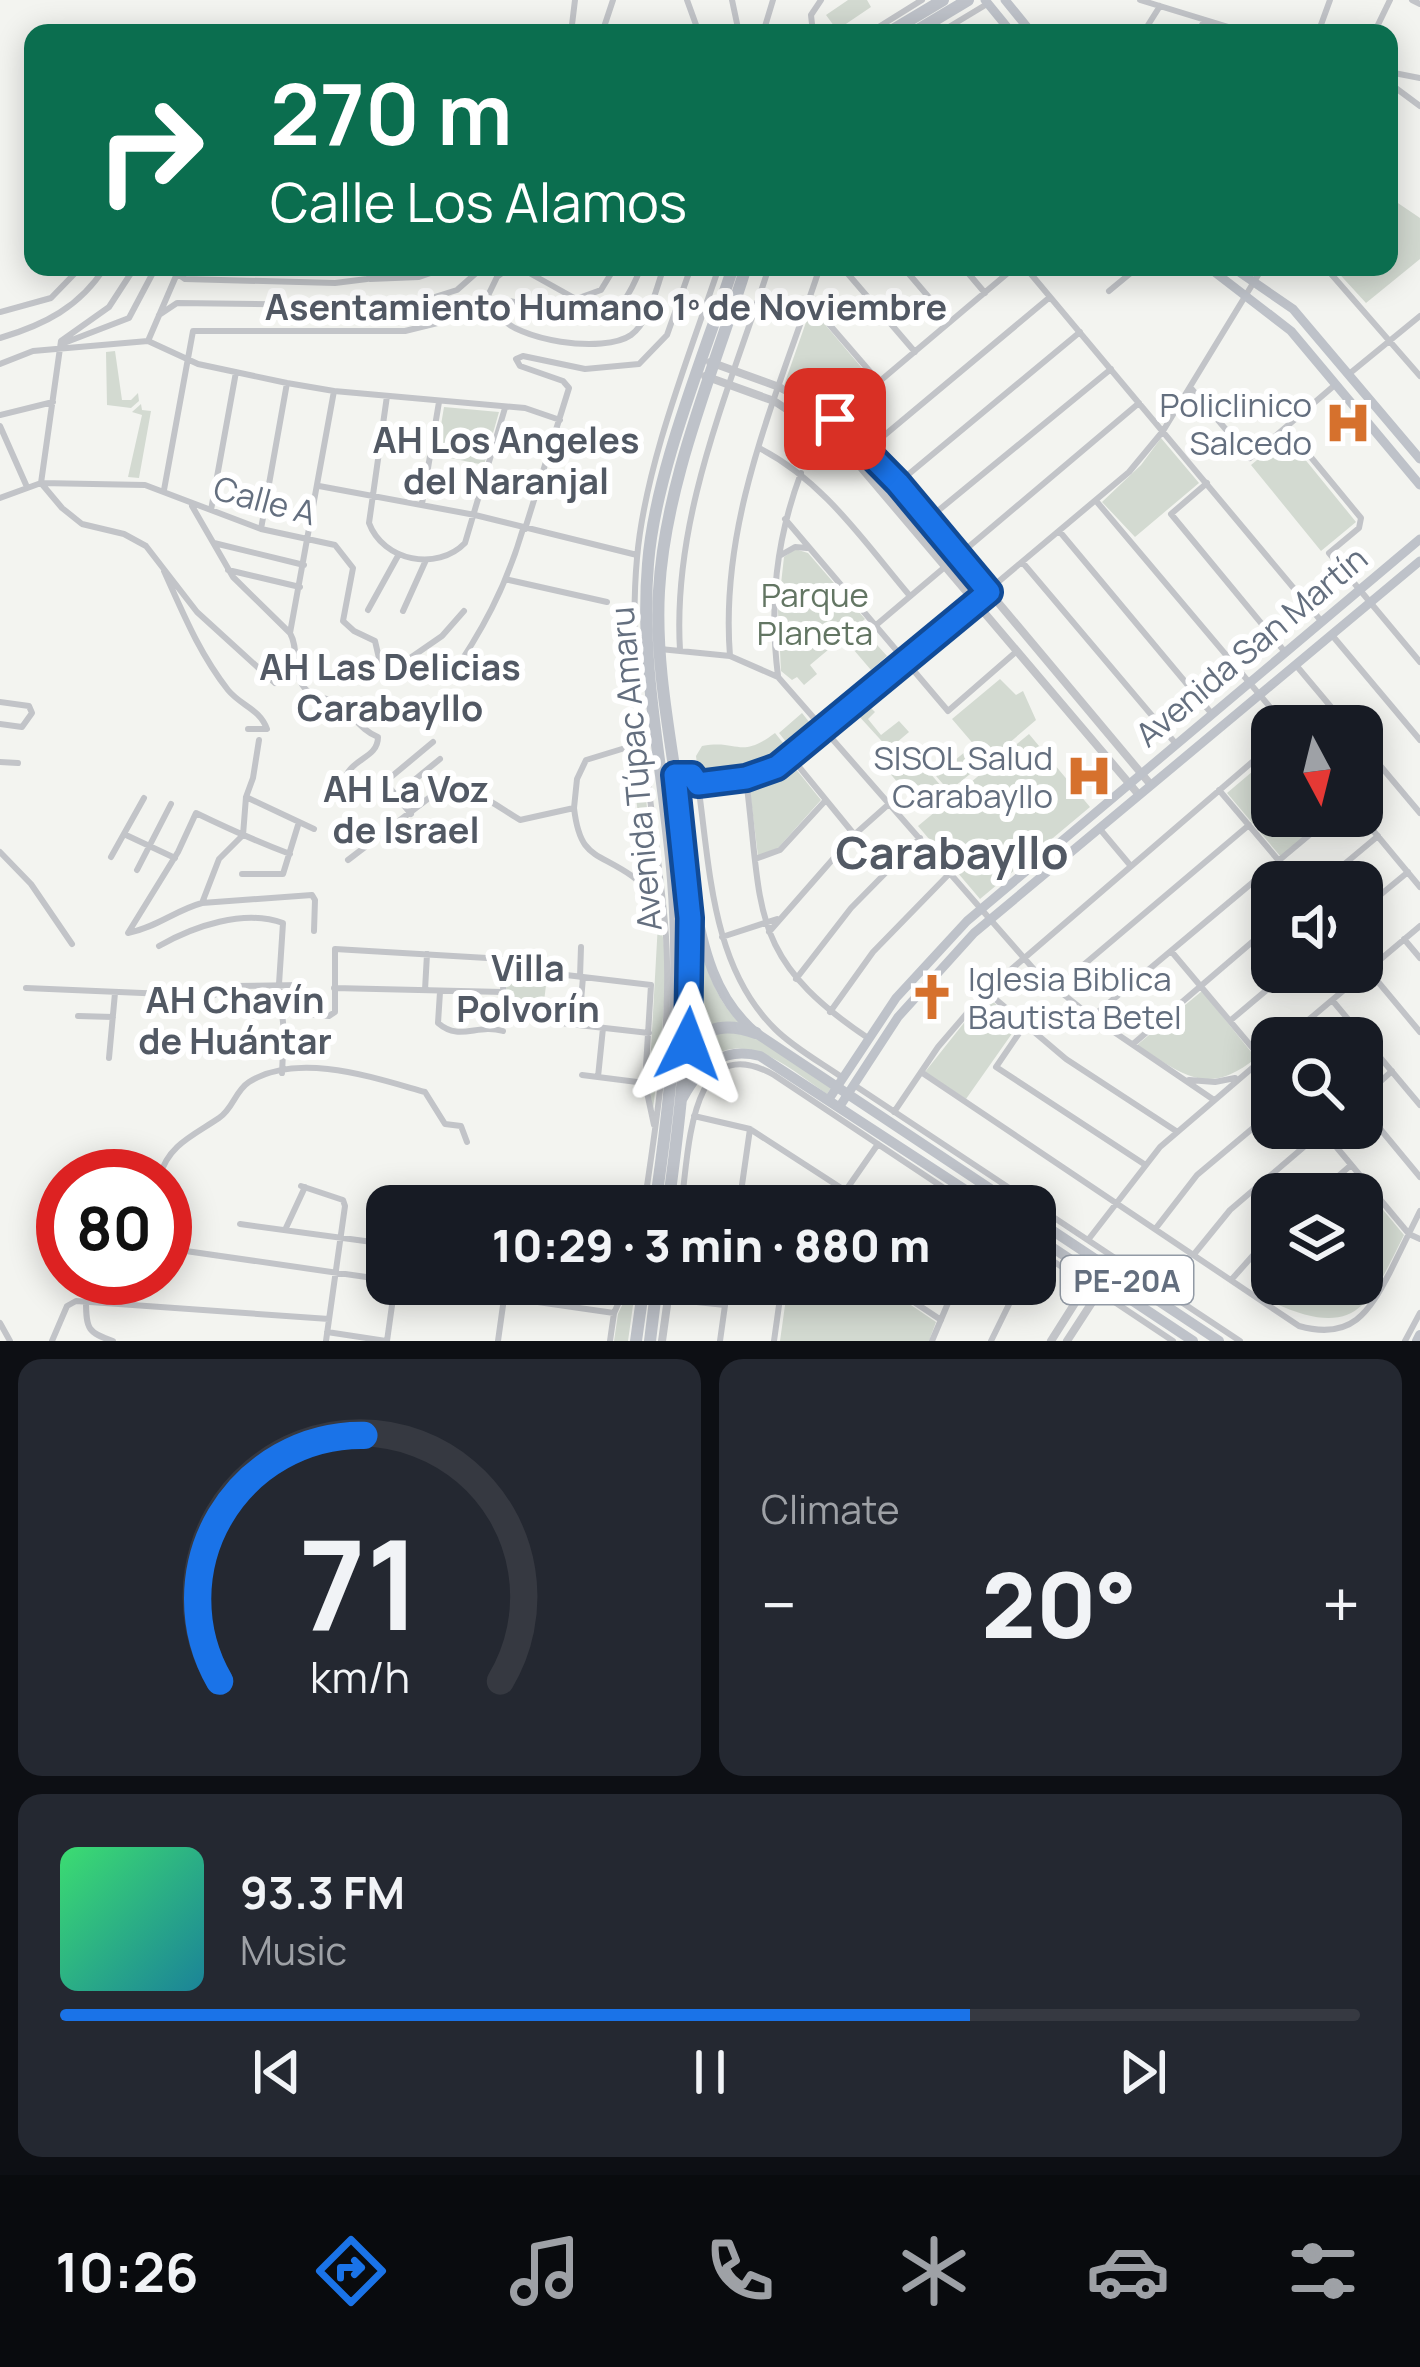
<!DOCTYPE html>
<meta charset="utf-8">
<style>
:root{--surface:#171b24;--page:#242831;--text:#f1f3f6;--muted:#9ea1a6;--line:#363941;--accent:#1a73e8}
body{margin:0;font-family:Manrope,sans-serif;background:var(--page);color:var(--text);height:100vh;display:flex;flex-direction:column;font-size:45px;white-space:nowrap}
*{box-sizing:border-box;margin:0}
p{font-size:39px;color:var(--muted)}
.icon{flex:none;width:66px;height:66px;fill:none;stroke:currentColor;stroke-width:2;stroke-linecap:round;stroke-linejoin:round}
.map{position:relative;height:1341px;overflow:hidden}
.details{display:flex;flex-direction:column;gap:18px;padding:18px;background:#0d0f14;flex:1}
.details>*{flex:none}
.hud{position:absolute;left:24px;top:24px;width:1374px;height:252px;border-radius:24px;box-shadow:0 6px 30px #0003;background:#0b6e4f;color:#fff;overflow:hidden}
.needle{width:78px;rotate:173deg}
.buttons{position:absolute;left:1251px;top:705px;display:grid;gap:24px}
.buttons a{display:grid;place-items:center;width:132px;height:132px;border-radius:24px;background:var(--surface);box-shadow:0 6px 30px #0003;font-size:60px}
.speed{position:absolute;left:36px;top:1149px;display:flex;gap:24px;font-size:60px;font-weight:700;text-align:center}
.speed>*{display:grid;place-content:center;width:156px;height:156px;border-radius:50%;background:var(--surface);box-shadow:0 6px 30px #0003;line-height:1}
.speed .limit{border:18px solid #d22;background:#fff;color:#111}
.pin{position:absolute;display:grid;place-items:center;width:102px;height:102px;color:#fff;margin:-51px;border-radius:24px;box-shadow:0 6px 18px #0006}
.me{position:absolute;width:132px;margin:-66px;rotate:3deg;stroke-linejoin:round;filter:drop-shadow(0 0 9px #0008)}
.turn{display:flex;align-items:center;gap:42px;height:252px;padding:0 48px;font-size:54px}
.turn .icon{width:156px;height:156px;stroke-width:2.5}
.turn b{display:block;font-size:84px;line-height:102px}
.big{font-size:90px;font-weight:800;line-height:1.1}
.details .widget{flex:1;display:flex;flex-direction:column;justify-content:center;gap:18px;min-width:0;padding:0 42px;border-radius:24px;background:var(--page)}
.details .dial{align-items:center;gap:0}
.dial svg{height:312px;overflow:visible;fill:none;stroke:var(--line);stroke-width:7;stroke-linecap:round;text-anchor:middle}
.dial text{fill:var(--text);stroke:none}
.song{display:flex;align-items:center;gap:36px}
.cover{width:144px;height:144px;border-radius:18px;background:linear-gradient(135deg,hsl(140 70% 55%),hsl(190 70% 35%))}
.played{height:12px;border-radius:6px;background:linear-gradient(90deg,var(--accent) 70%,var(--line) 70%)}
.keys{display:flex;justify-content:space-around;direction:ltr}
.heat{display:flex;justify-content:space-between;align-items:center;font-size:66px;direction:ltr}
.details .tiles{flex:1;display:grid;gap:18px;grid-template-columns:1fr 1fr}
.widget:last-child{grid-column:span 2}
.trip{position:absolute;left:366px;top:1185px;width:690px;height:120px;border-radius:24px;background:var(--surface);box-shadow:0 6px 30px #0003;font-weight:800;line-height:120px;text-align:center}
.dock{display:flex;height:192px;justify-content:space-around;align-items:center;background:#090b0e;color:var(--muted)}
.dock .icon{width:84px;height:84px}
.dock .selected{color:var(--accent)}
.dock b{font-size:54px;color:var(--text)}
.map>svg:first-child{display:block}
.green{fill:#d3dad1}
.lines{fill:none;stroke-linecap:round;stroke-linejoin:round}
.minor{stroke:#c2c4c8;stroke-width:6}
.tertiary{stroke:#c2c4c8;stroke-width:8}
.secondary{stroke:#bec2c9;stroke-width:9}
.primary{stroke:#bec2c9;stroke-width:10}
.trunk{stroke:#bec2c9;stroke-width:12}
.route-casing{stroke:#114b97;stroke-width:30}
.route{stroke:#1a73e8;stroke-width:21}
.labels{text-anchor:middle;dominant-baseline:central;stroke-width:12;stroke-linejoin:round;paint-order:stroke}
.shield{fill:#fff;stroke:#929aa5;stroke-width:3}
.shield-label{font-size:30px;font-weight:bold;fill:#646f7f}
.poi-label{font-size:33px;fill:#646f7f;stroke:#fff;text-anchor:end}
.street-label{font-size:33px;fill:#646f7f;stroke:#fff}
.park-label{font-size:33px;fill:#637663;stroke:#fff}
.neighbourhood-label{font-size:36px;font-weight:bold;fill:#525964;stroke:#fff}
.district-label{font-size:45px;font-weight:bold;fill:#525964;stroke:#fff}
</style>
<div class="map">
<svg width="1420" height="1341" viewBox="0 0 1420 1341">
<rect width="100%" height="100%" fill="#f3f4f0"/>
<path class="green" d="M848,0H867L871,7L837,30L826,15Z
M1389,197L1420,218V259L1366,303L1333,267H1389Z
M811,308L873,381L834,414L784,385Z
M115,351L122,400H131L138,393L139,401L131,408L107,405L106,352Z
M141,404L142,410L151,411L139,478L128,477L142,415L132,412Z
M444,407L499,412L484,465L436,455Z
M1286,436L1356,522L1321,551L1251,465Z
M1161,438L1199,483L1135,537L1102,502L1141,465Z
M795,549L808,553L865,619L810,665L817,674L804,685L797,677L792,680L781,671L778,611L784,557Z
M869,636L887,656L871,670L853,649Z
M1000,679L1016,695L1023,691L1036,720L988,761L952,719Z
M868,705L875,712L868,719L881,735L899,721L909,732L889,749L857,714Z
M802,713L814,728L791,748L779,733Z
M775,733L788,749L770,761L772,764L743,774L699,779L696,756L702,746C739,739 739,760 775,733Z
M1029,734L1090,807L980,899L918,826Z
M911,751L948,794L924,814L888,771Z
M966,751L980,766L949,791L936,776Z
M1272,755V816H1330L1281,857L1227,793Z
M791,763L821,800L778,848L758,856L749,783L778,773Z
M644,780L652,855L642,848L635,789Z
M658,923C675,948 657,1075 653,1110L649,1085Z
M695,924C704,961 713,998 741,1024L692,1035Z
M508,964L547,977L542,1018L506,990Z
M1202,991L1256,1058C1207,1098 1182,1074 1137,1045Z
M986,995L1018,1025L966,1099L925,1072Z
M727,1030L761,1040L831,1088L827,1094C780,1062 736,1019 689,1077L692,1046Z
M1379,1205L1404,1235C1370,1303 1358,1341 1274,1303L1289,1284H1362V1220Z
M632,1284H636L628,1341H614L618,1314Z
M788,1284H880L936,1322L929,1341H780Z"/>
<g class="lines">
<path class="minor" d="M687,0L699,33
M732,0L739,33
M1140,0L1248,33
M1412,0L1420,4
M571,33L575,0
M602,33L613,0
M763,33L773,0
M813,33L811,15L821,0
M869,33L922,0
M939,33L987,4
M1143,33L1160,6
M1197,33L1205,20
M1318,33L1330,0
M1374,33L1390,0
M1389,72L1420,78
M1389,83L1420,106
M135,267L109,307L61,341L41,483L62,508L82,524L124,534L146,546L197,612L275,683
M168,267L185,279L335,283L367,279L399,267
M564,267L581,273L591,267
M842,267L915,352
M903,267L950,322
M963,267L985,293
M1025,267L1322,622
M1325,267L1420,376
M370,279L419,277L448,267
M1109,291L1138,267
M498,299V314C515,341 604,354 631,335C650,321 656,288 664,267
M498,299C566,306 605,362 641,267
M809,301L879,382
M483,306L497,277L506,270H524L576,299L601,290L615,267
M0,312L51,298L81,267
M159,315L177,303L406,306L457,290L483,267
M0,338C44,325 80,307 105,267
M148,341L176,276
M64,343L129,318L156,267
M0,364L33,351L148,341L198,364L287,383L334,391L525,408L560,420
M1349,374L1420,316
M1190,387L1250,458L1336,384
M387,396L369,523C383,561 437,572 465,543L505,408
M0,415L53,402
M835,419L1015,267
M0,426L27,487
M1286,427L1361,518L1359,528L1329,553L1420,662
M759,448C823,480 865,543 910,596
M868,449L1050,297
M898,483L1080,332
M1207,483L1171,514L1285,652
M319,486L475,515L637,555
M164,490L193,331H405L474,314L498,299
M0,498L41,483L145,485L261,529L335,545L353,568L343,621L354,631L375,641L382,671L387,674L442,636L464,611
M1097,502L1286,726
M422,504L439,402
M192,506L233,577L290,633C299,649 292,666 300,681C308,697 319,695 332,701C350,709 359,730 378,737C378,757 355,758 347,774
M211,510L236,372
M785,519L948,711L1017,651
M928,519L1111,369
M261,529L287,383
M525,529L569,388L563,381L520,366L516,359L523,356L585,369L639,364L667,335L691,267
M1060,532L1212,714
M214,543L304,565
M781,555L795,547L807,548
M959,555L1139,403
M1023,563L1176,744
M228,570L300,587
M164,571C183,613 199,653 228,690C241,706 259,708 267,729H248
M509,580L607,602
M368,610L399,554
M403,611L426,560
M875,626L946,566
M290,633L334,391
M1331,634L1420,740
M660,649L730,656L778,677L1038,974L1092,1017L1214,1100
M680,650C672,517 729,391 769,267
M730,656C719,519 778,394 820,267
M1295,664L1347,726
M778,676C769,605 776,540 801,473
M447,682C482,632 506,587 523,529
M0,702L29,706L32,713L22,727L0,724
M259,740L253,778L246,797L243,835L219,859L202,903C176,910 155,928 128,933L178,852L196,813C227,828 258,842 290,854
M1362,744L1420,813
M791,757L853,833
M0,762L18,763
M679,775H692L698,784C710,867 711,966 775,1029C794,1048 820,1062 843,1078
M746,779C763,910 747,957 868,1038
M698,784L746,779L785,761L1129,472L1163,431L1263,267
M1219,790L1279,861
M396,795L440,759
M246,797L314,829
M574,808C580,859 596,851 632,876C645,885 654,901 662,914
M411,814L385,782L433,742
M1361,816L1420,887
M1099,828L1130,865
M126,835L175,858
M0,852L31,884L72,944
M111,857L144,798
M755,859L780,850L826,800
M348,860L438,791C466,779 496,806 520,820L574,808L577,779L586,760L648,741
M137,870L171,804
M242,874H283L299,822
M1323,882L1378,836
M202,903L312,895L315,900L314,931
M1362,910L1408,872
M769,932L854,835L890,803
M722,937L777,919
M1404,939L1420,958
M159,946C194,926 244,909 283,923L279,984L284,1032L282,1073
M1171,951L1272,1071
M1369,971L1420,1032
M580,977L581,947
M796,979L851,908L920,838
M26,988L212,996L234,986L303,985L306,1014L329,1016L335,1012V949L504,959L549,973L651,985L645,1083L654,1125
M334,988L503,992L543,1021L649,1033
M1055,989L1249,825
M425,990L427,954
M986,991L1066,1059L1176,1131
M440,992L438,1023C460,1042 477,1023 503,1031
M503,992L504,959
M1332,1000L1420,1105
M830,1012L873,952L950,873
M78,1016L113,1017
M1092,1017L1332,816
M1231,1020L1288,972
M579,1025L583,977
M1024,1026L996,1067L1144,1164
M1287,1038L1420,926
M1133,1044L1272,925
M109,1058L115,993
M921,1072L1299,1326C1352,1341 1369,1312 1390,1272C1400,1252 1410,1231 1420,1211
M582,1075L645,1083
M598,1077L603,1028
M1189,1080L1215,1082L1235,1078
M854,1085L1240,1341
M1362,1098L1392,1071
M1362,1107L1420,1177
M894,1112L938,1047L986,991L1272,745
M694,1116L750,1129L869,1206
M1323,1131L1409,1234L1420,1239
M160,1176C168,1145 194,1135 219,1118C233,1109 235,1091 249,1082C298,1051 375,1078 425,1092L445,1124L461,1126L467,1142
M301,1186L343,1200L345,1206L326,1341
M846,1190L878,1144
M741,1194L770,1206
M1318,1194L1351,1165
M644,1206C658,1113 673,1017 665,923C654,802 626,680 637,558C645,465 689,356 719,267
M681,1206C689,1156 688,1026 774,1075L971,1206
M739,1206L750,1129
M1362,1217L1381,1201
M240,1224L387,1244
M1156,1228L1197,1175L1272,1112
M285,1230L305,1187
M1088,1240L1160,1147L1272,1051
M165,1248L387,1280
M1035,1249L1173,1341
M1195,1253L1230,1210L1326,1128
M1232,1279L1272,1234
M412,1284L614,1313
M887,1284L941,1320
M985,1284L1010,1300
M668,1299L725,1305
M86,1301C86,1329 88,1333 113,1341
M1268,1304L1284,1284
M0,1323L10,1341
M327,1332L386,1341
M52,1341L67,1306L76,1301L329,1319
M387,1341L395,1284
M498,1341L506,1284
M610,1341L614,1313L627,1284
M720,1341L728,1284
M774,1341L782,1284
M932,1341L956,1284
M991,1341L1019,1284
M1405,1341L1420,1313"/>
<path class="tertiary" d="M710,362L779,387L813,405L851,433L898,483L1151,785
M705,376L774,401L842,445L1139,795
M662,1341L670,1284
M1051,1341L1101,1262
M1067,1341L1113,1270"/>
<path class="secondary" d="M985,0L1012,33
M1005,0L1032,33
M1208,267L1291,331L1420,485
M1232,267L1293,309L1420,459
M829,1099L896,998L967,921L1420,539
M840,1106L898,1017L974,933L1420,561"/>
<path class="primary" d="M692,888C703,943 711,995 756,1033L1016,1206
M683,1098C700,1066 723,1046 760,1056L990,1206
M1035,1219L1219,1341
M1035,1236L1193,1341
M1417,1341L1420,1335"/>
<path class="trunk" d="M888,33L943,0
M913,33L968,0
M686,1046C708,1026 728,1023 756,1033
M655,1206C671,1097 682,991 673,880C665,775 639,670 648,564C655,472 704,357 733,267
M668,1206C684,1090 695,979 686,862C679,772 654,682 659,591C665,482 714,370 746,267
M636,1341L644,1284
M650,1341L657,1284"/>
</g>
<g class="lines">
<defs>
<path id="route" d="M688,1044L690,918L675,775H692L698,784L746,778L777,767L989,592L898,483L835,419"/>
</defs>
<use href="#route" class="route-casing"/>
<use href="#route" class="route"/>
</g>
<defs>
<symbol id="hospital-bare" viewBox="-9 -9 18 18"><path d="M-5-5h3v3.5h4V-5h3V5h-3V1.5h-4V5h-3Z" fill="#d6712d" stroke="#fff" stroke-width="2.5" paint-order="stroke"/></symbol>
<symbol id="church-bare" viewBox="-9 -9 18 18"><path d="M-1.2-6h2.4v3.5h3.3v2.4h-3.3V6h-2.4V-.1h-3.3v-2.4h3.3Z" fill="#d6712d" stroke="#fff" stroke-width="2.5" paint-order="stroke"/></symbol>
</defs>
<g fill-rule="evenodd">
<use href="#hospital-bare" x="1315" y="390" width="66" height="66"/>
<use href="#hospital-bare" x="1056" y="743" width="66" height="66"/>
<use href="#church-bare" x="899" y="964" width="66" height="66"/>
</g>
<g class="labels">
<rect class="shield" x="1061" y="1256" width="132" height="48" rx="9"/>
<g class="shield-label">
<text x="1127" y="1280">PE-20A</text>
</g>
<g class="poi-label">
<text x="1312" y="404">Policlinico<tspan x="1312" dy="38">Salcedo</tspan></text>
<text x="1053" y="757">SISOL Salud<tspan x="1053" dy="38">Carabayllo</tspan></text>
<text x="968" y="978" text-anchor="start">Iglesia Biblica<tspan x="968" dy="38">Bautista Betel</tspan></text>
</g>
<g class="street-label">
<text transform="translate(265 500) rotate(15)">Calle A</text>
<text transform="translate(1251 646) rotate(-40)">Avenida San Martín</text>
<text transform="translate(635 769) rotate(-95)">Avenida Túpac Amaru</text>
</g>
<g class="park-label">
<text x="815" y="594">Parque<tspan x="815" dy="38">Planeta</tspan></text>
</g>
<g class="neighbourhood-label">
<text x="606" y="306">Asentamiento Humano 1º de Noviembre</text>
<text x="506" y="439">AH Los Angeles<tspan x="506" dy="41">del Naranjal</tspan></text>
<text x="390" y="666">AH Las Delicias<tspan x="390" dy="41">Carabayllo</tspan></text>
<text x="406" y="788">AH La Voz<tspan x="406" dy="41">de Israel</tspan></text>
<text x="528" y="967">Villa<tspan x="528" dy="41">Polvorín</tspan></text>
<text x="235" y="999">AH Chavín<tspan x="235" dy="41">de Huántar</tspan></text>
</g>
<g class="district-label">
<text x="952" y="852">Carabayllo</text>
</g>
</g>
</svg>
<div class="buttons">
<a><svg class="needle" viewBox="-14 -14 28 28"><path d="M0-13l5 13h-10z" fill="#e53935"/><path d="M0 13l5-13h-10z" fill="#9ea1a6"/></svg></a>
<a><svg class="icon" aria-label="sound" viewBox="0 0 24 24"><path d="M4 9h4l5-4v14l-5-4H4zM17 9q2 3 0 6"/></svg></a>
<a><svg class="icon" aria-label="search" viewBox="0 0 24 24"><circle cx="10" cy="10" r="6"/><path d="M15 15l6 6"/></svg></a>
<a><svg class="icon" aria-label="layers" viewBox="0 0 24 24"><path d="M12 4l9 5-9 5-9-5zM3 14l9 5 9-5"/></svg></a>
</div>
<div class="speed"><div class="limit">80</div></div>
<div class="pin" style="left:835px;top:419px;background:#d93025"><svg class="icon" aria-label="arrive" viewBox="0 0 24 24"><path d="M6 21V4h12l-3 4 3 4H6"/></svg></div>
<svg class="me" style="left:688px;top:1044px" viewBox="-20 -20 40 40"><path d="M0-17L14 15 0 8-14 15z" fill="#1a73e8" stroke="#fff" stroke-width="4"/></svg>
<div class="trip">10:29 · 3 min · 880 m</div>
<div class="hud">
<div class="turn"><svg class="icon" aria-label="right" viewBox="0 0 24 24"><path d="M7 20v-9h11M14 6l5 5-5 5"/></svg><div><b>270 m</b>Calle Los Alamos</div></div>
</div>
</div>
<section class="details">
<div class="tiles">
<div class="widget dial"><svg viewBox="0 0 100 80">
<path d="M14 69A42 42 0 1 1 86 69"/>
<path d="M14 69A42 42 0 0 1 51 6" stroke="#1a73e8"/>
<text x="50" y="56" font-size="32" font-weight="700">71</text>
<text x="50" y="72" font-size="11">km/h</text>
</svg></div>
<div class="widget"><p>Climate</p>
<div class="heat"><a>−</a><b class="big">20°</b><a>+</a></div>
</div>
<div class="widget">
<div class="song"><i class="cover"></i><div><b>93.3 FM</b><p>Music</p></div></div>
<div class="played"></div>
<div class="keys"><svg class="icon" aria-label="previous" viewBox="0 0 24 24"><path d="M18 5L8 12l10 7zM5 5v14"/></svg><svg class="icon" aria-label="pause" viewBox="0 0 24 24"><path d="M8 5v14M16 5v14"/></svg><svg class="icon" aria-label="next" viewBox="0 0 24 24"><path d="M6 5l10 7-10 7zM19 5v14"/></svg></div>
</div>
</div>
</section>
<nav class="dock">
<b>10:26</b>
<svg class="icon selected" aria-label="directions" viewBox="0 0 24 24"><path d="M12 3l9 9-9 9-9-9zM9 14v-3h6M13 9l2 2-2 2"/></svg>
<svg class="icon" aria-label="music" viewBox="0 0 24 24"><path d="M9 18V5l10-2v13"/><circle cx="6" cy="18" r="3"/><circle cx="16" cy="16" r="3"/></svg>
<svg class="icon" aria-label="phone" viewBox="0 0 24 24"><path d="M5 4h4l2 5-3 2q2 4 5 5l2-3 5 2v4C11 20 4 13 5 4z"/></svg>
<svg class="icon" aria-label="climate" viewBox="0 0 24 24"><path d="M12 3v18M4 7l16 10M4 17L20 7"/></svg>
<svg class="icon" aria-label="car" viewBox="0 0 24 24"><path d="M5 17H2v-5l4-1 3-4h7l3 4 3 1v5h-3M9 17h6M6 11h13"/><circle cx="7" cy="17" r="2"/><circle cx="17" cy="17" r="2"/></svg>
<svg class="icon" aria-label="filters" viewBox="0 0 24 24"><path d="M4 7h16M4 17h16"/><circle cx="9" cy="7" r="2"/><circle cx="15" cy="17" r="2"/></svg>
</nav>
